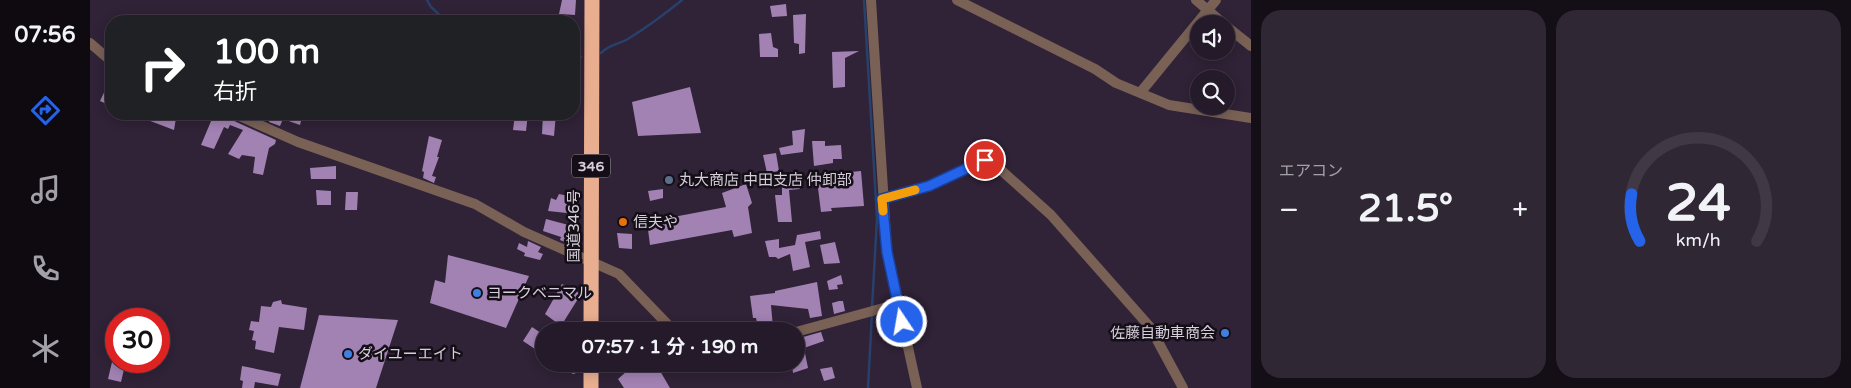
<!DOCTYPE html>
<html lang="ja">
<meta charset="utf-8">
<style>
:root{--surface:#241a29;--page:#302735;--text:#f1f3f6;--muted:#a3a1a8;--line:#413846;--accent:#2563eb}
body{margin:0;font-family:"Varela Round","Noto Sans JP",sans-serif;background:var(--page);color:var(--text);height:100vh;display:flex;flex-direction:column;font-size:19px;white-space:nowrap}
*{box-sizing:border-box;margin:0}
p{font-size:16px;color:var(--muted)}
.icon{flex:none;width:28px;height:28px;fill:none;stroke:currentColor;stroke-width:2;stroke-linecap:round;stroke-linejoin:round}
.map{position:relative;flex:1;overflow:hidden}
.panel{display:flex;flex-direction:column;gap:10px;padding:10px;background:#140e17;width:600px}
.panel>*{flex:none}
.banner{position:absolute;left:15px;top:15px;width:475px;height:105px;border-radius:20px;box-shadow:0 2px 12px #0003,0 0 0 1px var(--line);background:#202124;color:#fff;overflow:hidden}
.tools{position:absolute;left:1100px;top:15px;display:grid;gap:10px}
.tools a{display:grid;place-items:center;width:45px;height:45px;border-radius:50%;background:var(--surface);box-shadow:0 2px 12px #0003,0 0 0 1px var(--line);font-size:25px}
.speed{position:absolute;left:15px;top:308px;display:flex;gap:10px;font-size:25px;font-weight:700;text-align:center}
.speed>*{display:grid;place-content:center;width:65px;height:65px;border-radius:50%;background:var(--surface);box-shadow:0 2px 12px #0003,0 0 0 1px var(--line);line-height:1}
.speed .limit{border:8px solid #d22;background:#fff;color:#111}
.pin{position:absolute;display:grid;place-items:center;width:42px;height:42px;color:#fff;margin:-21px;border:2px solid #fff;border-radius:50%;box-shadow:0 1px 5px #0007}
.me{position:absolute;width:55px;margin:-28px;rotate:348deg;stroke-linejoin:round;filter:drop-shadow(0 0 4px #0008)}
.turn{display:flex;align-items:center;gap:18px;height:105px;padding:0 25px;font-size:22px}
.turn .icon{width:65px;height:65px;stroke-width:2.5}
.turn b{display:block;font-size:35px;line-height:42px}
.big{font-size:38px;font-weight:700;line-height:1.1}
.panel .card{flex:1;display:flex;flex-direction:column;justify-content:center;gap:8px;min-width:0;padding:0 18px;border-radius:20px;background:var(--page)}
.panel .dial{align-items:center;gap:0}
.dial svg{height:130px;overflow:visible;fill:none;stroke:var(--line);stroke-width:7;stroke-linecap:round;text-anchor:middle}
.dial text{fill:var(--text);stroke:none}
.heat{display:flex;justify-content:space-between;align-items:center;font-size:28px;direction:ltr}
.panel .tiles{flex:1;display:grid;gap:10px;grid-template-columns:repeat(2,1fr)}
.trip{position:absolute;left:445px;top:322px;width:270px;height:50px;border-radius:25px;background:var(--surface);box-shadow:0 2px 12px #0003,0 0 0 1px var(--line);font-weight:700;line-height:50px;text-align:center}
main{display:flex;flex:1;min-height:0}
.tabs{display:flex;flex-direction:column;width:90px;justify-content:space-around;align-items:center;background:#0e0a10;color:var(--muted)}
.tabs .icon{width:35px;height:35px}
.tabs .active{color:var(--accent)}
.tabs b{font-size:22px;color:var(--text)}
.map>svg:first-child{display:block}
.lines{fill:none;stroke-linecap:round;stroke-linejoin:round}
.stream{stroke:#27416c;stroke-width:2.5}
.building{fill:#a282b3}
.minor{stroke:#796155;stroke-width:10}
.highway{stroke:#e9ae90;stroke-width:15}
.route-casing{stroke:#184099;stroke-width:12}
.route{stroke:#2563eb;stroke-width:9}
.slow{stroke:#f59e0b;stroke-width:9}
.service-dot{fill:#5c6f8a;stroke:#140e17;stroke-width:2}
.food-dot{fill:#e8710a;stroke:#140e17;stroke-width:2}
.shop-dot{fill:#3f7fe0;stroke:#140e17;stroke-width:2}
.labels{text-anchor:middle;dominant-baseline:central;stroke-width:5;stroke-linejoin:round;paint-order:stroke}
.shield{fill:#140e17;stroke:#9c94a0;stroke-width:1}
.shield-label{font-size:14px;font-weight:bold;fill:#d6cedb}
.poi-label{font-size:15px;fill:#d6cedb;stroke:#140e17;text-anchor:start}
.street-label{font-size:15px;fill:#d6cedb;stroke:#140e17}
</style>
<main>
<nav class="tabs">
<b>07:56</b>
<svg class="icon active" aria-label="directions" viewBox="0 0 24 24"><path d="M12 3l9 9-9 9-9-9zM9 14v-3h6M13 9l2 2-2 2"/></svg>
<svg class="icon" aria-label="music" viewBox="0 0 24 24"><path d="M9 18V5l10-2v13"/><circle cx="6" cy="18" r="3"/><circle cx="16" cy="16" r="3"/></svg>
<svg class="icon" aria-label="phone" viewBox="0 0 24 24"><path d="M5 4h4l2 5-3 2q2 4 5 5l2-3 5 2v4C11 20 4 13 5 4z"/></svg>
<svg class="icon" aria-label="climate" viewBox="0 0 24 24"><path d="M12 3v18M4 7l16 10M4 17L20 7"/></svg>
</nav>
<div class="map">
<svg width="1161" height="388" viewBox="0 0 1161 388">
<rect width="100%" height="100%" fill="#302237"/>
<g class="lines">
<path class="stream" d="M337,0L341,7L356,21
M774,0L787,218L782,308
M511,53C518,45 529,44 538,39C557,27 575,14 592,0
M484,58L491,57
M778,388L782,313"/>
</g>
<path class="building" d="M472,0H486L485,15L469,14Z
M696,4L697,16L682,17L680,6Z
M716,14L715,53L709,54V44L704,43L703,15Z
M681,33L683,47L688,49V57H670L669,34Z
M769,51L755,58V87L743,88L742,52Z
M21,78V106L10,101Z
M600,87L611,133L548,136L542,102Z
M56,114H70L86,118L84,130L55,119Z
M124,114L138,115L142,120L186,140L185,144L179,148L173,175L163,173L165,157L152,155L149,159L138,154L153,130L140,125L138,129L134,127L124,149L111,145Z
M180,114H205L212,117L210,125L193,119L190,126L179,122L181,115Z
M425,114H438L436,131L423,130Z
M453,114H466L464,136L452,134Z
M715,129L713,152L691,155L689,148L703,145L702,131Z
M339,136L352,140L347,157H349L342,176L346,177L344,183L333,178L334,172L332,171Z
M722,141H735V146L751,145L752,159H743V163L724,166Z
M686,153L689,171L677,173L673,155Z
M246,166V179H221L220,168Z
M771,171L774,206L741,208L742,211L731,212L727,180L741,177L740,174Z
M709,182L710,189L699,190L702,222H688L685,195H692V183Z
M656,184L662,203L658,207L662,233L644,237L642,230L560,245L557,222L636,207L632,193Z
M573,189V198L560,201L558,191Z
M226,190L241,191V205H227Z
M256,192H268L267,210H255Z
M469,194L488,198L486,214L458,211L461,198L466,200Z
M456,219L486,227L480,244L470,240L471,237L453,231Z
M730,231L731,239L715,242L720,267L703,271L700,254L688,259L686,257H679L675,241L689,239V248L705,245L707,235Z
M527,233L542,234V249L529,248Z
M438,241L451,247L448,252L453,254L450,260L434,256L435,253L427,249L429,243L437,247Z
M745,242L750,263L734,264L730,245Z
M358,255L439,276L416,328L340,303L345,280L355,283Z
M751,275L753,284L747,285L748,289L739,290L737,281Z
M727,282L732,316L720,318L718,309L681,305L683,328L669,331L666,318H663L660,296L685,293V291Z
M472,284L491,294L471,326L455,314Z
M191,300L192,304L217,308L214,330L189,327L184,353L165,349L166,341L162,340L164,331L159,330L161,321L169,322L171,306L181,307L183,302Z
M749,301H753L755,311L744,314L742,303Z
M229,315L308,320L286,388H210Z
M442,327L454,335V355L433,341Z
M731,332L734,341L714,348L718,368L703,373L702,364H706V339Z
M22,362L35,365L31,382L18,379Z
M468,364H492V371L483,374Z
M545,364H566L580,388H534L528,379Z
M152,366L191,374L188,386L165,382L164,388H152L153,381L150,380Z
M742,367L745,378L734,381L730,369Z"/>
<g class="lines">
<path class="minor" d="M781,0L797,252L827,388
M867,0L1005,69L1026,83L1079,105L1161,118
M1106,0L1134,24
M1136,26L1161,46
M0,43L21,61
M1050,93L1126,0
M145,114L208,142L385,204L434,232L529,274L584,331
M792,199L839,186L895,160L902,162L961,215L1060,327L1093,388
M706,332L808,304"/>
<path class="highway" d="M501,331L502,0
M501,388V364"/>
</g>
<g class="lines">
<defs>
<path id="route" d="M812,322L797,252L792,199L839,186L895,160"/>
</defs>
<use href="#route" class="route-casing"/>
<use href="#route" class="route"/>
<path class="slow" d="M793,211L792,199L825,190"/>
</g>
<circle class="service-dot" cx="579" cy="180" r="5"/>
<circle class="food-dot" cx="533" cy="222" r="5"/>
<g class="shop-dot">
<circle cx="387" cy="293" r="5"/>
<circle cx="1135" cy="333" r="5"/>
<circle cx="258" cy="354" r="5"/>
</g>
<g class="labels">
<rect class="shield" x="482" y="154.5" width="38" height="23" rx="4"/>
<g class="shield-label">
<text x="501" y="166">346</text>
</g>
<g class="poi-label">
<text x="589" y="180">丸大商店 中田支店 仲卸部</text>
<text x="543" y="222">信夫や</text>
<text x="397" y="293">ヨークベニマル</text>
<text x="1125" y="333" text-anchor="end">佐藤自動車商会</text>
<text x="268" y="354">ダイユーエイト</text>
</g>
<g class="street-label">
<text transform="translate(484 226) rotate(-90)">国道346号</text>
</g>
</g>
</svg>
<div class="tools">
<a><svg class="icon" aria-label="sound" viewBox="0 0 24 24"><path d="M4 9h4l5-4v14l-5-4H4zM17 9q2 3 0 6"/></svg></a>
<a><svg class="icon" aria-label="search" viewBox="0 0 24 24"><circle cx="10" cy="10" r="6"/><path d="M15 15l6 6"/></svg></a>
</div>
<div class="speed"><div class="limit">30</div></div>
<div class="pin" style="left:895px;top:160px;background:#d93025"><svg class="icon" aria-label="arrive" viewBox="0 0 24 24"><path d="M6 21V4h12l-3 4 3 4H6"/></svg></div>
<svg class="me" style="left:812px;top:322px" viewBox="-20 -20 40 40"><circle r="17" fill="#2563eb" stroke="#fff" stroke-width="3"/><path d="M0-11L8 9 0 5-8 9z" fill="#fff"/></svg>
<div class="trip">07:57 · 1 分 · 190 m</div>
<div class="banner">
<div class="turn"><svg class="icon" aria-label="right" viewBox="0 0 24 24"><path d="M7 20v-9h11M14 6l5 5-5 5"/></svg><div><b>100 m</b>右折</div></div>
</div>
</div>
<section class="panel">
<div class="tiles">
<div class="card"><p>エアコン</p>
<div class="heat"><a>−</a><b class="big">21.5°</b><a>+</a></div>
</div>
<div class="card dial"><svg viewBox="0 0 100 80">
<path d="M14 69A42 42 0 1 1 86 69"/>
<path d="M14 69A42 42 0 0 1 9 40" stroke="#2563eb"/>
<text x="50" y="56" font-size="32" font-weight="700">24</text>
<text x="50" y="72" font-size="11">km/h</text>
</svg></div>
</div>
</section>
</main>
